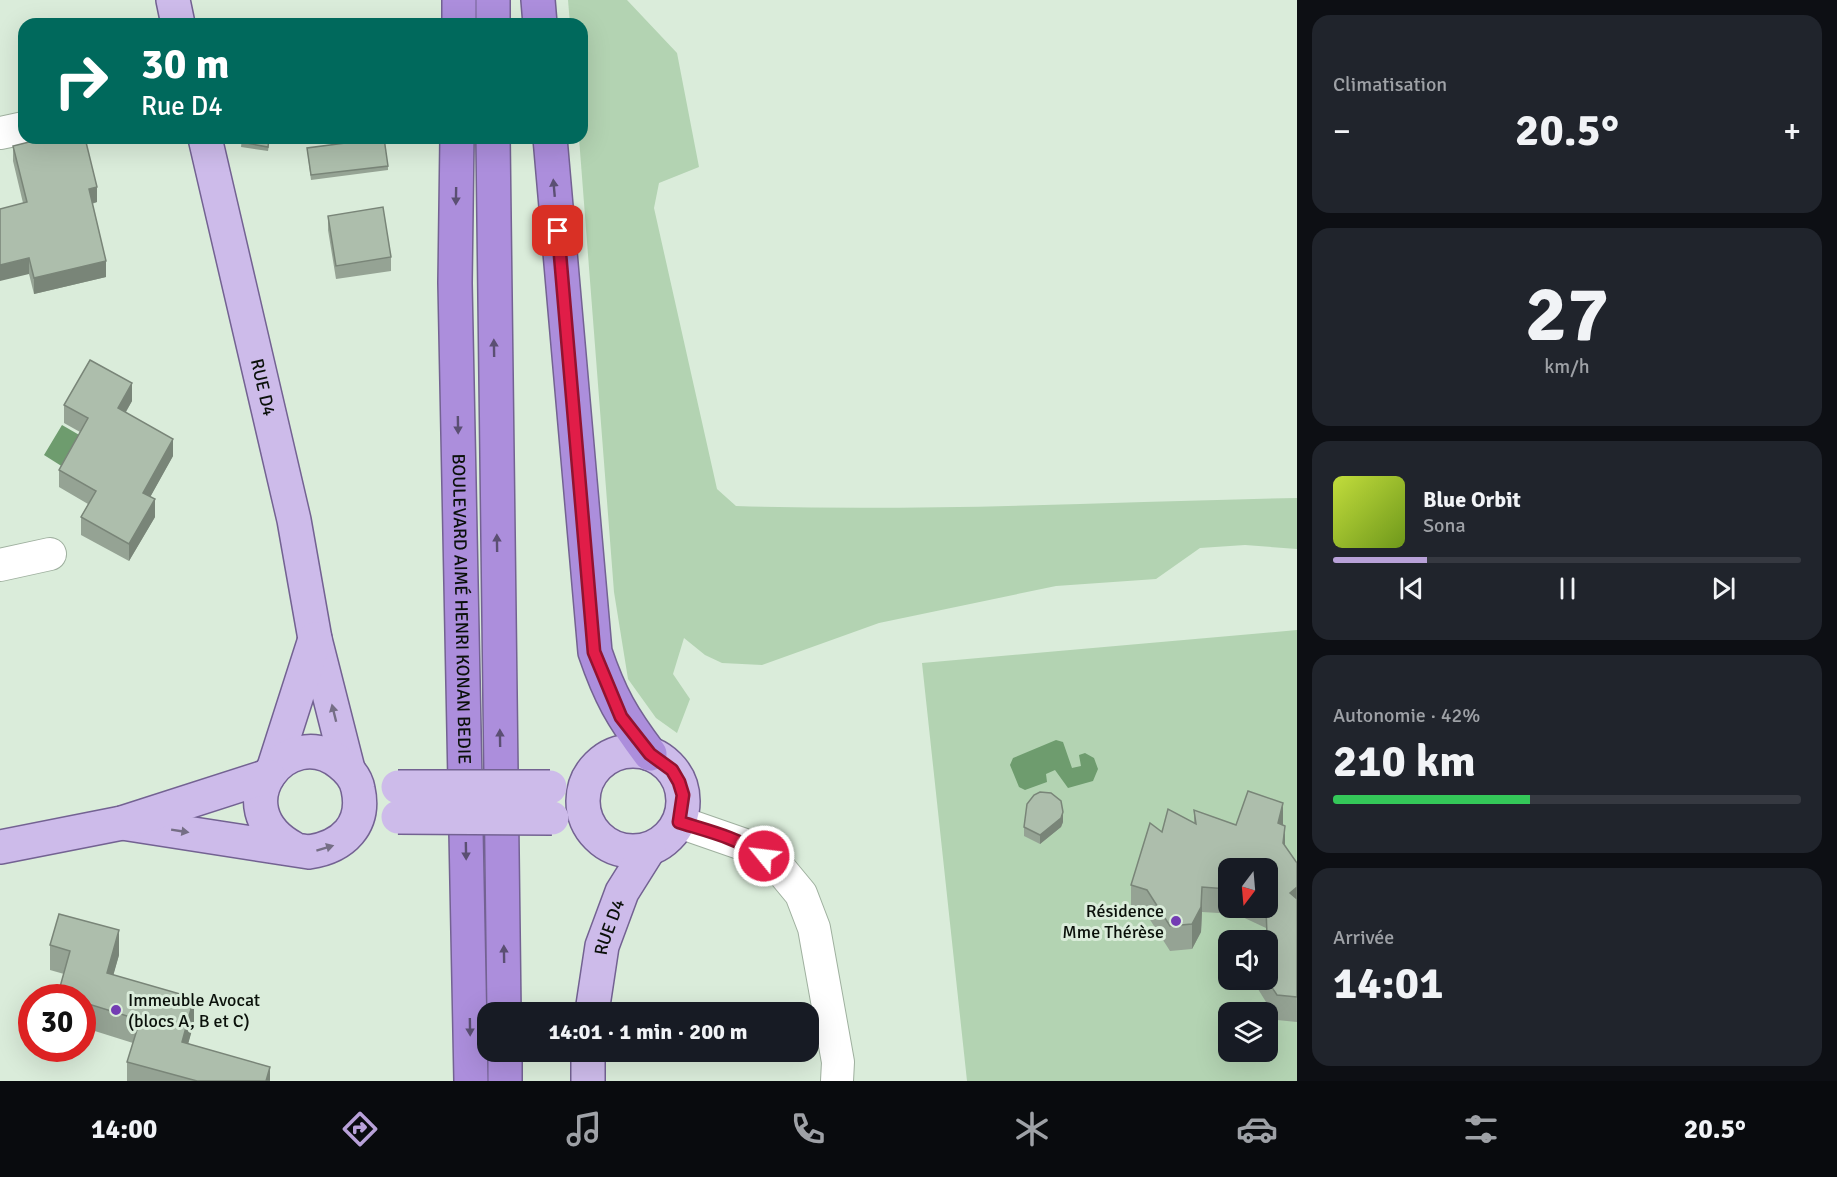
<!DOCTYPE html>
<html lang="fr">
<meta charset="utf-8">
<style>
:root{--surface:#171b24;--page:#20242c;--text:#f1f3f6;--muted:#9ea1a6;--line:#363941;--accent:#b8a1d8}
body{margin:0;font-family:Signika,sans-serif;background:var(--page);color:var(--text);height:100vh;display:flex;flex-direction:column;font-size:22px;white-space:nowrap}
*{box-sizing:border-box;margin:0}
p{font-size:20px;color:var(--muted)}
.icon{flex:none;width:33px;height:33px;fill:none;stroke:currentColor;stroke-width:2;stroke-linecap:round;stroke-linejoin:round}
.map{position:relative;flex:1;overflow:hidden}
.panel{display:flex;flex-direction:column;gap:15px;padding:15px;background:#0d0f14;width:540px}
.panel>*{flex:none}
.banner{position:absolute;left:18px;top:18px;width:570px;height:126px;border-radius:18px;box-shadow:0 6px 24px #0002;background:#00695c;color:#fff;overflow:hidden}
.needle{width:39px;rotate:196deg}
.buttons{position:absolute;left:1218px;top:858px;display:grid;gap:12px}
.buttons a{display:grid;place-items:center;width:60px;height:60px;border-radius:12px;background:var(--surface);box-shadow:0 6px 24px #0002;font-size:30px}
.speed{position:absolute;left:18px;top:984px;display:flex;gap:12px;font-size:30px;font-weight:700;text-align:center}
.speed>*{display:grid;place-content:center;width:78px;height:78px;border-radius:50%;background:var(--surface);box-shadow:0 6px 24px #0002;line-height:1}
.speed .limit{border:9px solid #d22;background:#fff;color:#111}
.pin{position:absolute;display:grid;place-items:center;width:51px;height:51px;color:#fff;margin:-26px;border-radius:12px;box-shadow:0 3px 9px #0006}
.me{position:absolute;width:66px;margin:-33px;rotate:299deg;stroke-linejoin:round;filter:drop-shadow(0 0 4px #0008)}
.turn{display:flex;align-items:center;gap:21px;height:126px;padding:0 24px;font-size:27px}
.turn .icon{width:78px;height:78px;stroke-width:2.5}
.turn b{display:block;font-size:42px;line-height:51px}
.big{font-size:45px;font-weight:700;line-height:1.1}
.panel .widget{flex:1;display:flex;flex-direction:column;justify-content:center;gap:9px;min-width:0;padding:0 21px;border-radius:18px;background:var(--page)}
.panel .dial{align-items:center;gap:0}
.dial b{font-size:78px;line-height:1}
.song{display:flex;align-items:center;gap:18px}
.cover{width:72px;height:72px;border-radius:9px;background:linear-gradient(135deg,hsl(70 70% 55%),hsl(80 70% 35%))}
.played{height:6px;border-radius:3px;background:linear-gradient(90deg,var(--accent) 20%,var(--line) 20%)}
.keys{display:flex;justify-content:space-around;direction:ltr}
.heat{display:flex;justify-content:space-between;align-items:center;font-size:33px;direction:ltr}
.charge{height:9px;border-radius:4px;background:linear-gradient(90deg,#34c759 42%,var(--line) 0)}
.trip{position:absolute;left:477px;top:1002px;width:342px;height:60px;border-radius:18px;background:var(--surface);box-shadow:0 6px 24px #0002;font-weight:700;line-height:60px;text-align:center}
.tab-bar{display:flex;height:96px;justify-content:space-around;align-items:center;background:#090b0e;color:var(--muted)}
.tab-bar .icon{width:42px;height:42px}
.tab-bar .current{color:var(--accent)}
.tab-bar b{font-size:27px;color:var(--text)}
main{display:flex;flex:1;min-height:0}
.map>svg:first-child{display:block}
.green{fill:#b3d3b2;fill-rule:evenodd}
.water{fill:#6e9c6e}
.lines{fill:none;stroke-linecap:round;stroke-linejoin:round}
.minor-casing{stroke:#9fb09f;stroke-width:34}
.major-casing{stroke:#736292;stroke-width:36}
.highway-casing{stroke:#736292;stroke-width:36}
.minor{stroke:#fff;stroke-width:32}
.major{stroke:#cdbbea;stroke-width:33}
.highway{stroke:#ac8edc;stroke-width:33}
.major-bridge-casing{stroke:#736292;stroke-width:36;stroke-linecap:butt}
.major-bridge{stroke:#cdbbea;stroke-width:33}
.wall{fill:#95a394;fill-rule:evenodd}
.shaded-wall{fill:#798578}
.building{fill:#adbeac;stroke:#798578;stroke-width:1.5}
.oneway{fill:#5b4f73}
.oneway2{fill:#756e85}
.route-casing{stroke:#92132f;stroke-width:15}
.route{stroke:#e11d48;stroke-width:10}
.poi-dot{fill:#733cb3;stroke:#daecda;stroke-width:2}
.labels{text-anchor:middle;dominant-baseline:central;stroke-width:6;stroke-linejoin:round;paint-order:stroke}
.street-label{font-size:18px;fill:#0a100a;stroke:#daecda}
.poi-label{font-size:18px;fill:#0a100a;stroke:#daecda;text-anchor:end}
</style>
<main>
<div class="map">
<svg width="1297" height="1081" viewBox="0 0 1297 1081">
<rect width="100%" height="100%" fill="#daecda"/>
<path class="green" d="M568,0H627L677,53L699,167L659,183L654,208L717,489L736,506C923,512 1110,502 1297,498V549L1245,545L1200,548L1156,579L1056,586L879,623L762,665L722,663L705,655L684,638L673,674L690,699L677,733L656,718L628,679L614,592L579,138H582V24H570Z
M1297,630V1081H967L922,663ZM1228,868H1268V908H1228ZM1228,940H1268V980H1228ZM1228,1012H1268V1052H1228Z"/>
<path class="water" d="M62,425L81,436L63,467L44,455Z
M1056,740L1063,742L1072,768L1081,766L1079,755L1085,753L1094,758L1098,769L1093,781L1068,788L1055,770L1046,774L1047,782L1025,790L1019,787L1010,765L1013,758Z"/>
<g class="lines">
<defs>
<path id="minor" d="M0,133L24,128
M0,565L50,554
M679,822L751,847L777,865L801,894L814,928L838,1062L837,1081"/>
<g id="major">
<path d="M173,0L178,24"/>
<path id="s1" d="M205,138L294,520L315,639L348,769"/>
<circle cx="633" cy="801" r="50"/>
<path d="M274,767L315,639"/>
<path d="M122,823L309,852C343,847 366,825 358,789C356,778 349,770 340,763C288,721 219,807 293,848"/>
<path d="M0,847L122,823L268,776"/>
<path id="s2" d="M592,1012L602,946L622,892L649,849"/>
<path d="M588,1081V1052"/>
</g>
<g id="highway">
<path d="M538,0L540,24"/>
<path d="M459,24V0"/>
<path d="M493,24V0"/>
<path id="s3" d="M457,138L455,283L471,1081"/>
<path d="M493,138L504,1012"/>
<path d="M550,138L595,652C610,696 622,717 650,754"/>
<path d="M505,1052V1081"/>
</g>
</defs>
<use href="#minor" class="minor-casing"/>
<use href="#major" class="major-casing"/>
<use href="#highway" class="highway-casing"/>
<use href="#minor" class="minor"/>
<use href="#major" class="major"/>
<use href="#highway" class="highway"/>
<defs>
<path id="major-bridge" d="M398,787H550
M398,817L552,818"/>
</defs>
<use href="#major-bridge" class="major-bridge-casing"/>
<use href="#major-bridge" class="major-bridge"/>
</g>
<path class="wall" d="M242,138H270L268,151L241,147Z
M13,146L97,202L92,204L106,277L34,294L29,274L23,203L13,161Z
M307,148L388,166V170L311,180Z
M328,216L391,257V271L336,279L328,230Z
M132,401L126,412L173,456L150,497L155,517L129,561L81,535V517L88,504L59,487V470L80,432L64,423V405Z
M1194,810L1236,825H1283L1285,847L1297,863V1022L1277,1020L1258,989V980H1268L1266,928L1236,914L1202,912L1201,932L1192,949L1170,951L1147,915L1131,910V885L1162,832L1194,823ZM1228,868H1268V908H1228Z
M1063,822L1061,827L1040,844L1024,836V827Z
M50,945L119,955L113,975L194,1023L188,1043L270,1081H127V1062L133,1043L82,1027V998H58L64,974L50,970Z"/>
<path class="shaded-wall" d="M97,187V202L89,204V189Z
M29,258V274L0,281V265Z
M106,261V277L34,294V278Z
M132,383V401L118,425V408Z
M173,439V456L143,510V493Z
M155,499V517L129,561V544Z
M1283,803V828L1278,823Z
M1063,812V822L1061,827L1040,844V835Z
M1285,826V850L1283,843Z
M1202,887V912L1201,932L1192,949V924Z
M1297,887V912L1290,893Z
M119,930V955L107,998V973Z
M194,998V1023L182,1066V1042Z
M270,1067V1081H266Z"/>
<path class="building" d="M45,138H85L97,187L89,189L106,261L34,278L29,258L0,265V209L27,202L13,146Z
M242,138H269L268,147L241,142Z
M384,138L388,166L311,175L307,148Z
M383,207L391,257L336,266L328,216Z
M90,360L132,383L118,408L173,439L143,493L155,499L129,544L81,517L96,491L59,470L88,418L64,405Z
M1248,791L1283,803L1278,823L1285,826L1283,843L1297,863V887L1290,893L1297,899V997L1277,995L1267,980L1268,940H1265L1267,935L1266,908H1268V868H1228V889L1202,887L1201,907L1192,924L1170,926L1147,890L1131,885L1150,823L1162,832L1168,809L1196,824L1194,810L1236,825Z
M1040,792L1051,793L1061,801L1063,812L1061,818L1040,835L1024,827L1027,804L1034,795Z
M59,914L119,930L107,973L194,998L182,1042L270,1067L266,1081H197L127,1062L140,1020L82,1002V998H68L58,994L70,951L50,945Z"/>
<defs><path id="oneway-solid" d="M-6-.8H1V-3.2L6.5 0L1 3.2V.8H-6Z" transform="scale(1.5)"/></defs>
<g class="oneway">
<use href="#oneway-solid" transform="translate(554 188) rotate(-95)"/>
<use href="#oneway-solid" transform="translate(456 196) rotate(91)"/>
<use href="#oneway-solid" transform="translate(494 348) rotate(-91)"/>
<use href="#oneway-solid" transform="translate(458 425) rotate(89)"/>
<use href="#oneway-solid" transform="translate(497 543) rotate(-91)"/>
<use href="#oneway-solid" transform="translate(500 738) rotate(-91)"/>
<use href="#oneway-solid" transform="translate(466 851) rotate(89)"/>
<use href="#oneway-solid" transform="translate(504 954) rotate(-91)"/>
<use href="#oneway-solid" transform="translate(470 1027) rotate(89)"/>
</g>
<g class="oneway2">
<use href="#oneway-solid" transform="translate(334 713) rotate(-104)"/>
<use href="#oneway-solid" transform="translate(180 831) rotate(9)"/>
<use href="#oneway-solid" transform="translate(325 848) rotate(-17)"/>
</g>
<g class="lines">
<defs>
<path id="route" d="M558,231L594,652L621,717L650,754L672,770L679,782L683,795L679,822C708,831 738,838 764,856"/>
</defs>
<use href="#route" class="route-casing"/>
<use href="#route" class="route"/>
</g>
<g class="poi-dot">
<circle cx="1176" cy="921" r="6"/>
<circle cx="116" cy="1010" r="6"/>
</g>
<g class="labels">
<g class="street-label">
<text stroke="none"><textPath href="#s1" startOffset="256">RUE D4</textPath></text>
<text stroke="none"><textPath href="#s3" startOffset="471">BOULEVARD AIMÉ HENRI KONAN BEDIE</textPath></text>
<text stroke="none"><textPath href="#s2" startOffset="87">RUE D4</textPath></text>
</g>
<g class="poi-label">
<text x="1164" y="911">Résidence<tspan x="1164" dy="21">Mme Thérèse</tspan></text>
<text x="128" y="1000" text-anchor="start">Immeuble Avocat<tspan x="128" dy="21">(blocs A, B et C)</tspan></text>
</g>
</g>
</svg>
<div class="buttons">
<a><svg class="needle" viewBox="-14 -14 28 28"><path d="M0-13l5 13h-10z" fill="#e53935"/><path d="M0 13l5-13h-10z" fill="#9ea1a6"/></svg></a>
<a><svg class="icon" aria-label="sound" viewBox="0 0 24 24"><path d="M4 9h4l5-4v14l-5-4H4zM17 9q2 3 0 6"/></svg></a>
<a><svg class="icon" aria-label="layers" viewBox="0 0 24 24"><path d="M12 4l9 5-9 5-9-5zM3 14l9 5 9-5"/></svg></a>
</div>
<div class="speed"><div class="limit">30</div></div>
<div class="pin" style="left:558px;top:231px;background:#d93025"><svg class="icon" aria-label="arrive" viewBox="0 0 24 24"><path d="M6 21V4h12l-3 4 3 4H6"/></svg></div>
<svg class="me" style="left:764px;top:856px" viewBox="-20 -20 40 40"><circle r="17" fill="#e11d48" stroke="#fff" stroke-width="3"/><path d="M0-11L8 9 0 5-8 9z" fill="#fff"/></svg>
<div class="trip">14:01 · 1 min · 200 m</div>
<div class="banner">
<div class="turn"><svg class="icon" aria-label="right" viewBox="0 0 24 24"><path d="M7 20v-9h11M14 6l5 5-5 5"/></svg><div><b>30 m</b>Rue D4</div></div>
</div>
</div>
<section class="panel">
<div class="widget"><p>Climatisation</p>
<div class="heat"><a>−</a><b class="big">20.5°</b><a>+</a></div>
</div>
<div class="widget dial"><b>27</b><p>km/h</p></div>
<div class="widget">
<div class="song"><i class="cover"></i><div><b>Blue Orbit</b><p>Sona</p></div></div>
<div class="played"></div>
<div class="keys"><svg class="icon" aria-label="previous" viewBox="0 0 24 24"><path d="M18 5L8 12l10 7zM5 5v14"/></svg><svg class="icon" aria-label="pause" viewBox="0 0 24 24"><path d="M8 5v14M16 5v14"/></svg><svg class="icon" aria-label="next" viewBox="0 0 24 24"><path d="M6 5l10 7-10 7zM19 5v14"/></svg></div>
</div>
<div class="widget"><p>Autonomie · 42%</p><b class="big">210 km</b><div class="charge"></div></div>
<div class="widget"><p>Arrivée</p><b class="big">14:01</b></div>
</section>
</main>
<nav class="tab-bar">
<b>14:00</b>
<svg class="icon current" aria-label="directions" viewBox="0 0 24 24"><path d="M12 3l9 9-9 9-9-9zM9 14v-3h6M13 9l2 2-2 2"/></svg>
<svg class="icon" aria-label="music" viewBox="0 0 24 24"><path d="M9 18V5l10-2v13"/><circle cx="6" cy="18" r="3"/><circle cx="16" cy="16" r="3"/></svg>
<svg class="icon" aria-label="phone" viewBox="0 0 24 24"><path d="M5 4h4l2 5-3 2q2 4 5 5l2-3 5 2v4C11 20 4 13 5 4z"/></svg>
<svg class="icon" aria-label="climate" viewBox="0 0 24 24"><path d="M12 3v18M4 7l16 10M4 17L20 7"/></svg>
<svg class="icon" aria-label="car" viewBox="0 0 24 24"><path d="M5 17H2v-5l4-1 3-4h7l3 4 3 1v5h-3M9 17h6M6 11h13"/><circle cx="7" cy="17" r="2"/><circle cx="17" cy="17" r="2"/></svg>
<svg class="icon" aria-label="filters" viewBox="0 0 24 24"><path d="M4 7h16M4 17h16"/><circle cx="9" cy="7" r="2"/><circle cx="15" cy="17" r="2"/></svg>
<b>20.5°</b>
</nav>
